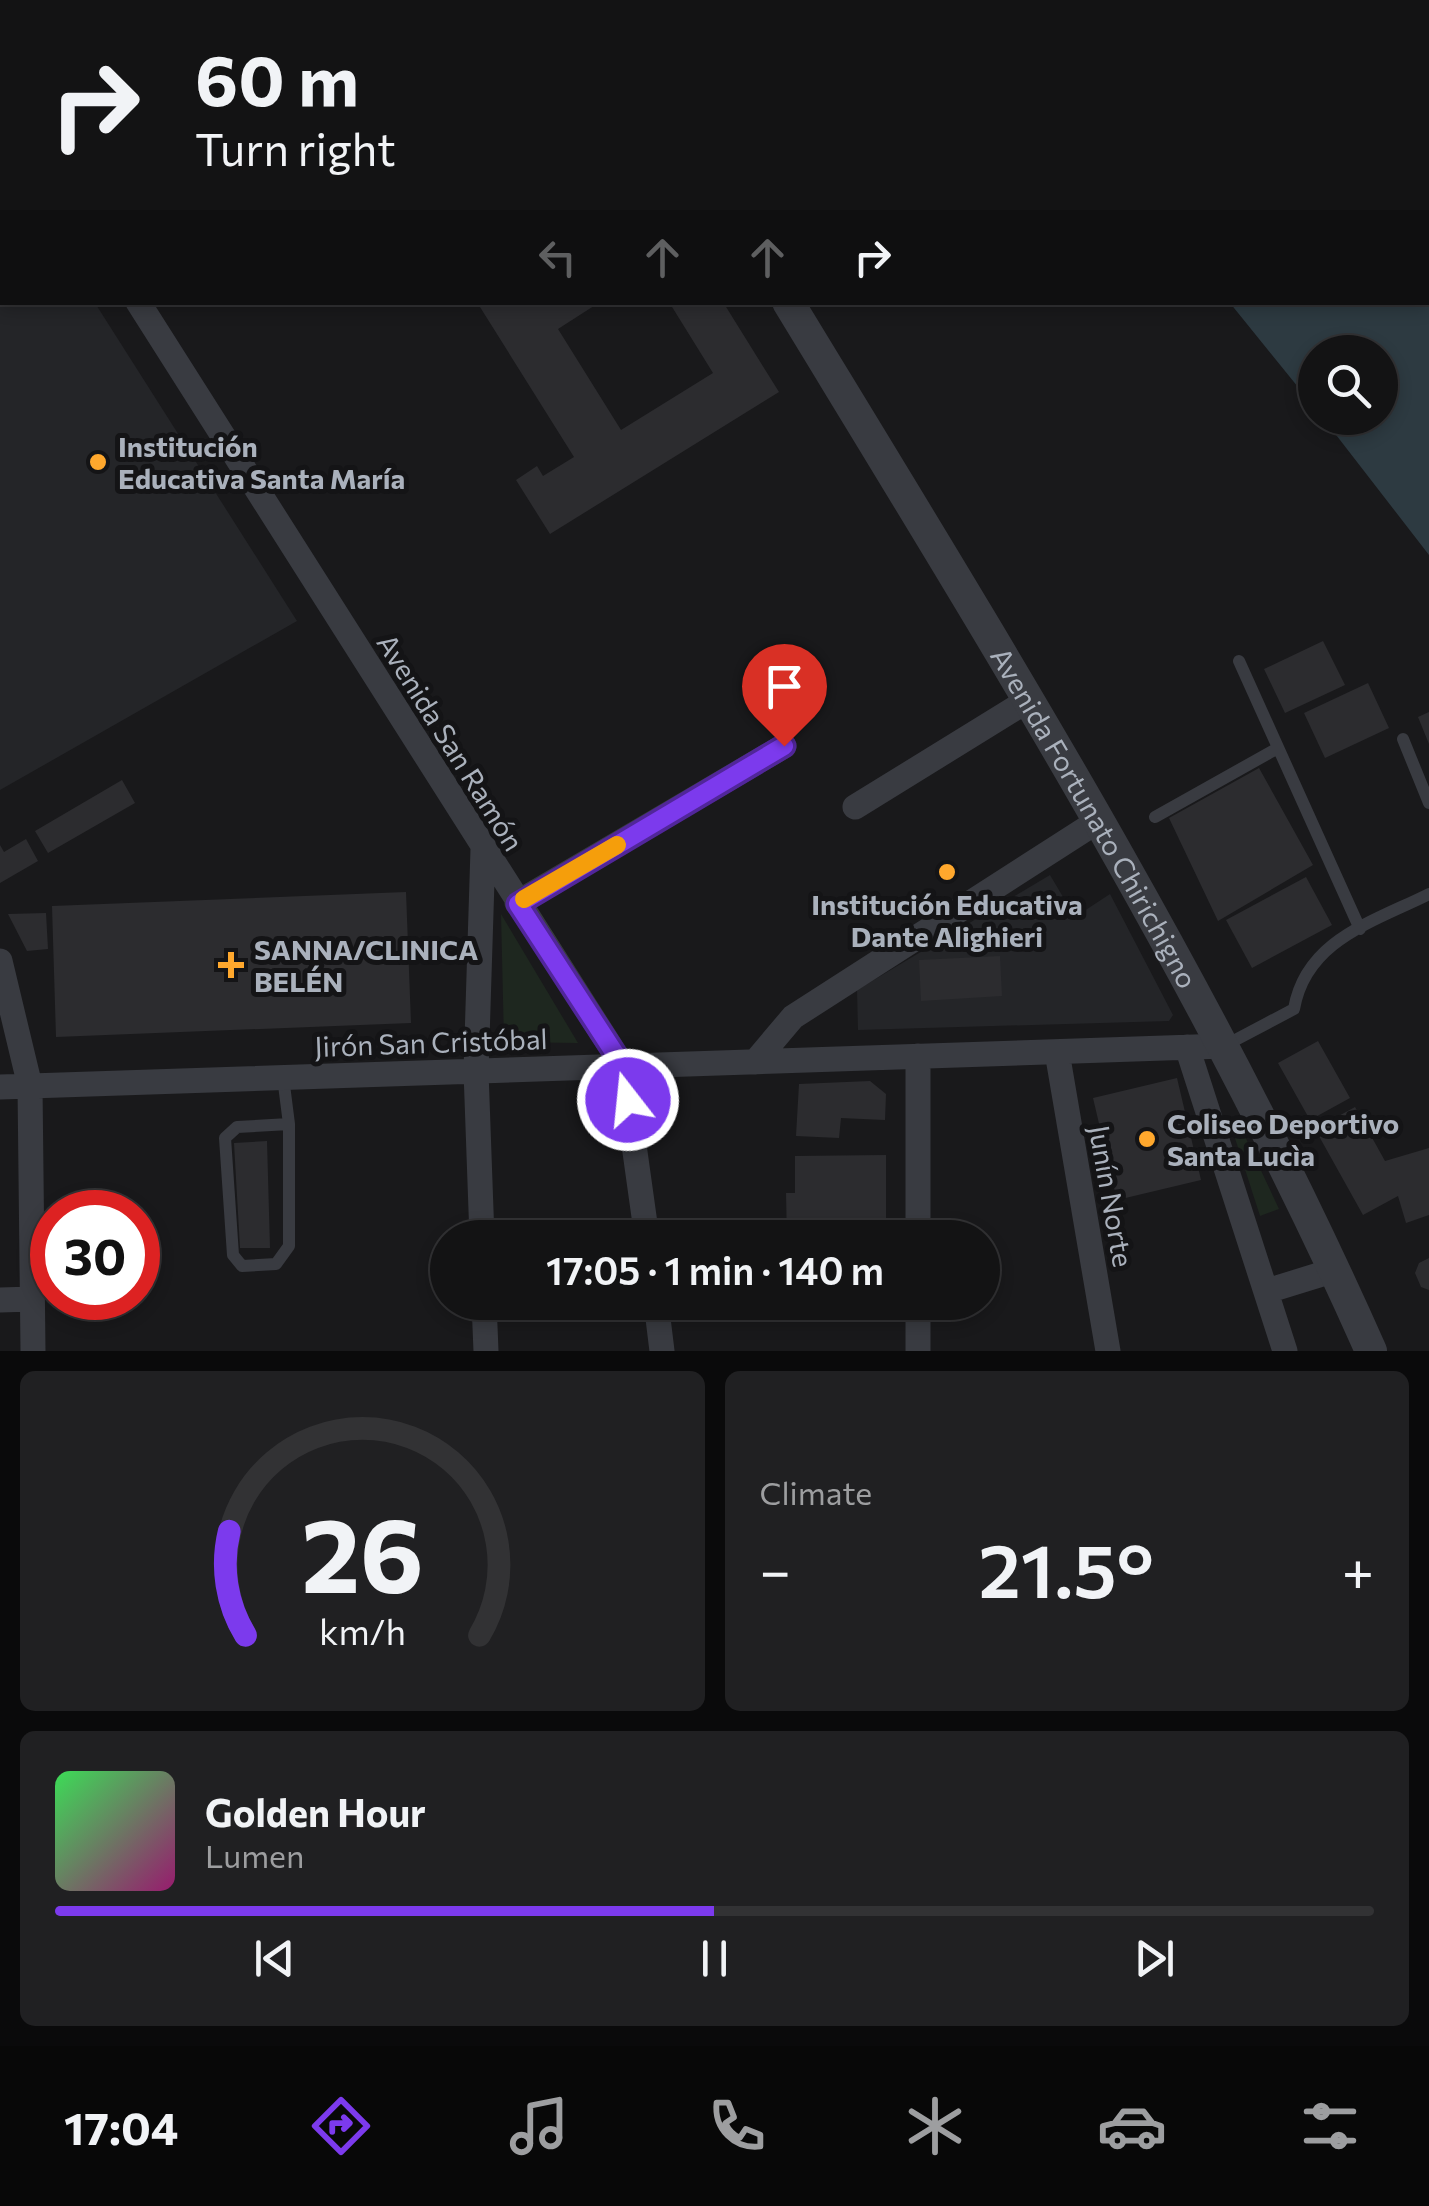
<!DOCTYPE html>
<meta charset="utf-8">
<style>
:root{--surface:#131314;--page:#202022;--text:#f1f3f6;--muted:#9d9ea0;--line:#323234;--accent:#7c3aed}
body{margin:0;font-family:Commissioner,sans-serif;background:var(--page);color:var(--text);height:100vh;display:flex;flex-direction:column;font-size:38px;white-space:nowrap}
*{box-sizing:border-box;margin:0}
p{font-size:32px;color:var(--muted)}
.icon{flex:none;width:55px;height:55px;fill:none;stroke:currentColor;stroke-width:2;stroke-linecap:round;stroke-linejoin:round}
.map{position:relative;height:1351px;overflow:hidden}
.panel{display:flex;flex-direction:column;gap:20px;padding:20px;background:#0a0a0b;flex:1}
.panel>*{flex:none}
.banner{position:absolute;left:0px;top:0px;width:1430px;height:305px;box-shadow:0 5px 15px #0003,0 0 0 2px var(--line);background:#131314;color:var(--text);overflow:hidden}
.tools{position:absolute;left:1298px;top:335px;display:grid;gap:20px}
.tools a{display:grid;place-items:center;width:100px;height:100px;border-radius:50%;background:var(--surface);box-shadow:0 5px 15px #0003,0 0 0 2px var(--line);font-size:50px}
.speed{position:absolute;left:30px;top:1190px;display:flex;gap:20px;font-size:50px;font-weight:700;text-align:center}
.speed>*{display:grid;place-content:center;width:130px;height:130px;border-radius:50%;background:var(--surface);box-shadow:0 5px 15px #0003,0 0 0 2px var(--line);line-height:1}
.speed .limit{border:15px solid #d22;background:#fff;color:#111}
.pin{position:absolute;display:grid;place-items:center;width:85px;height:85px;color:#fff;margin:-102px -42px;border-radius:50% 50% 50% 0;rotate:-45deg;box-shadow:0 0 10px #0007}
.pin .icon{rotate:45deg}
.me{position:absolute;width:110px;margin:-55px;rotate:344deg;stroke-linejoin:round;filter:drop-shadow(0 0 8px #0008)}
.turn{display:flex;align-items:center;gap:35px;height:210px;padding:0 30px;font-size:45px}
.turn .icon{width:130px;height:130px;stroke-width:2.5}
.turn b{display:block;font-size:70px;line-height:85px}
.lanes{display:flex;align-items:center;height:95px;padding:0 30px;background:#0003;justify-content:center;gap:50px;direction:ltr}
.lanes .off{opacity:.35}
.big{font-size:75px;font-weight:600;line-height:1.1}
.panel .card{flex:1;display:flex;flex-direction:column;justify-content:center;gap:15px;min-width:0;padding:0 35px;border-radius:15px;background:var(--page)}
.panel .dial{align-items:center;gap:0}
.dial svg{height:260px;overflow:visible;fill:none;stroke:var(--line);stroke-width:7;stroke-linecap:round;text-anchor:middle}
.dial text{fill:var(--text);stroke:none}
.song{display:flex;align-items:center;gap:30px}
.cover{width:120px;height:120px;border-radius:15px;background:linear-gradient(135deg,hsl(130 70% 55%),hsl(320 70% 35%))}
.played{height:10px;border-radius:5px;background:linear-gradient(90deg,var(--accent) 50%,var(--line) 50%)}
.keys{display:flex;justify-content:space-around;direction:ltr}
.heat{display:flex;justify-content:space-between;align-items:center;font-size:55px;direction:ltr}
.panel .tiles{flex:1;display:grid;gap:20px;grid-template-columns:1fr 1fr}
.card:last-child{grid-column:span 2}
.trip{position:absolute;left:430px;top:1220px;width:570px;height:100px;border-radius:50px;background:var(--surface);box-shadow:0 5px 15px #0003,0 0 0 2px var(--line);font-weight:600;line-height:100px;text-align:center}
.dock{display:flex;height:160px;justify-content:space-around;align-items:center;background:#080808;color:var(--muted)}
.dock .icon{width:70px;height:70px}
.dock .current{color:var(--accent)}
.dock b{font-size:45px;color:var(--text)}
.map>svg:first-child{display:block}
.built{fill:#242528}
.green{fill:#1e271f}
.water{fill:#2d3a41}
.building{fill:#2c2c2f}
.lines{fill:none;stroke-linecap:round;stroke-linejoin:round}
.service{stroke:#393b41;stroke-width:12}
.minor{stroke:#393b41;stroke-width:25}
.tertiary{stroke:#393b41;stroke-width:32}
.route-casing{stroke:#51269a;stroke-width:25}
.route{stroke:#7c3aed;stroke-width:18}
.slow{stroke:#f59e0b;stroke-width:18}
.poi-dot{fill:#ffa82d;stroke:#141416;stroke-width:4}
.labels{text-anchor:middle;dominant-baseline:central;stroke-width:10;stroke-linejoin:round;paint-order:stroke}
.poi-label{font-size:28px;font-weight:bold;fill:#aab1bc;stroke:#141416;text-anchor:start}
.street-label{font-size:28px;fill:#aab1bc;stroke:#141416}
</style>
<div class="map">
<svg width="1429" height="1351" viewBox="0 0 1429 1351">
<rect width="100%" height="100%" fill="#19191b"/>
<path class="built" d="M0,152L2,302L95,303L297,621L0,790Z
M1050,875L1075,917L1110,894L1173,1015L1169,1021L858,1030L857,990Z"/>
<path class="green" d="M501,914L578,1043L504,1042Z
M1236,1128H1241L1279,1209L1260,1216L1233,1132Z"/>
<path class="water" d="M979,0H1429V555L1323,418H1380V352H1315V408L1230,303L1428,302V2Z"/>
<path class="building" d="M487,302H600L558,329L621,430L713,373L669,302H723L779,392L550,534L516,480L537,466L543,476L574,457L480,307Z
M1323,641L1345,685L1285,713L1264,669Z
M1368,683L1389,728L1325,758L1304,713Z
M1429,712V744L1418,717Z
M1259,768L1313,865L1218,921L1169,818Z
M122,780L135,803L48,853L35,831Z
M26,839L38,861L0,883V845L4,852Z
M1306,877L1332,925L1252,968L1226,920Z
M406,892L411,1023L56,1037L52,906Z
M46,913L48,949L27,951L8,914Z
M1000,956L1002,996L921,1001L919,960Z
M1318,1041L1350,1098L1310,1120L1278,1063Z
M1177,1078L1201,1180L1117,1200L1093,1098Z
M870,1081L886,1094L885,1120L841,1118L839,1138L796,1136L799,1084Z
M1355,1107L1385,1161L1429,1148V1215L1406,1223L1398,1196L1363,1215L1315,1129Z
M267,1141L270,1248H240L234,1143Z
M886,1155V1238H787L786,1193H795V1156Z
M1429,1258V1290L1421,1287L1415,1273L1419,1263Z"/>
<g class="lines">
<path class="service" d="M1239,661L1360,929
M1403,739L1429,803
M1155,817L1278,748
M1224,1046L1294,1009C1306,940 1373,922 1429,894
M283,1077L289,1124V1246L276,1264L242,1266L233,1255L225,1138L237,1127L289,1124"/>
<path class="minor" d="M446,2L450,0
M0,80L2,84
M138,302L623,1066L647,1238
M855,807L1030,699
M517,903L784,746
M0,961L30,1086L33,1351
M1187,1047L1285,1351
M1057,1052L1108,1351
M918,1056V1238
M755,1062L793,1017L1098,821
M0,1087L1224,1046
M482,1238L476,1071L483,849
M1267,1291L1335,1270
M0,1300L32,1299
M484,1302L486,1351
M656,1302L662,1351
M918,1302V1351"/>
<g class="tertiary">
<path d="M603,0L604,2"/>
<path id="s1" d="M788,302C996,644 1209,985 1371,1351"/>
</g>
</g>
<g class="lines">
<defs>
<path id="route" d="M628,1100L623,1066L518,904L784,746"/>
</defs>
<use href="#route" class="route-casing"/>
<use href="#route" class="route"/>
<path class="slow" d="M524,899L617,845"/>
</g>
<g class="poi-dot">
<circle cx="98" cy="462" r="10"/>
<circle cx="947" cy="872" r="10"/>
<path d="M226 950h10v10h10v10h-10v10h-10v-10h-10v-10h10z"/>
<circle cx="1147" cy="1139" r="10"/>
</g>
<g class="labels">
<g class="poi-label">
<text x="118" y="446">Institución<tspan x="118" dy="32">Educativa Santa María</tspan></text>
<text x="947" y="904" text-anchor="middle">Institución Educativa<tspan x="947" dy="32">Dante Alighieri</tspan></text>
<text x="254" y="949">SANNA/CLINICA<tspan x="254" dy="32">BELÉN</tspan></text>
<text x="1167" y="1123">Coliseo Deportivo<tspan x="1167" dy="32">Santa Lucìa</tspan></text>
</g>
<g class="street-label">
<text transform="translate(451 742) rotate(58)">Avenida San Ramón</text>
<text stroke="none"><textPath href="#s1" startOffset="600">Avenida Fortunato Chirichigno</textPath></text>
<text transform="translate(431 1042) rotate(-2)">Jirón San Cristóbal</text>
<text transform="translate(1112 1196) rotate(80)">Junín Norte</text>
</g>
</g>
</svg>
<div class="tools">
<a><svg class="icon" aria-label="search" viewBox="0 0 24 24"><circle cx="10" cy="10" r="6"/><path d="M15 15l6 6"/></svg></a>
</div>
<div class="speed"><div class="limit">30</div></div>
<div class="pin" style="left:784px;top:746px;background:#d93025"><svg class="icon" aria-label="arrive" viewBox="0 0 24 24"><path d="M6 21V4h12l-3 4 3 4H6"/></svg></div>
<svg class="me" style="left:628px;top:1100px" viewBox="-20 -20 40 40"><circle r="17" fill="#7c3aed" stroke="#fff" stroke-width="3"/><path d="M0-11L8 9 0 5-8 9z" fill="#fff"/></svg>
<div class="trip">17:05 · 1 min · 140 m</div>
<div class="banner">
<div class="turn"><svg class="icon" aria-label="right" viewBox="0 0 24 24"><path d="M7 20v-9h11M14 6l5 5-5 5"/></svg><div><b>60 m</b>Turn right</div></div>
<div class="lanes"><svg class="icon off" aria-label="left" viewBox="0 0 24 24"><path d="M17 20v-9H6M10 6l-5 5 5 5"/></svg><svg class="icon off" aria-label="ahead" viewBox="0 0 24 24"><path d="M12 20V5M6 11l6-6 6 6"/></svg><svg class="icon off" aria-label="ahead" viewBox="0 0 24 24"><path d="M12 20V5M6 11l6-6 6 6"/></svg><svg class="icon" aria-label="right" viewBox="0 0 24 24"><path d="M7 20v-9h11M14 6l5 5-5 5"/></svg></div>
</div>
</div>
<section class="panel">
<div class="tiles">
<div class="card dial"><svg viewBox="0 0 100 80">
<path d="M14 69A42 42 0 1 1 86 69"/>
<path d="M14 69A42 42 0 0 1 9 37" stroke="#7c3aed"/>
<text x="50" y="56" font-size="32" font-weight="700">26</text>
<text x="50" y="72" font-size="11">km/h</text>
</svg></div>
<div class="card"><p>Climate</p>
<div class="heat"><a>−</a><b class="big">21.5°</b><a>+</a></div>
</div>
<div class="card">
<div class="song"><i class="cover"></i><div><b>Golden Hour</b><p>Lumen</p></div></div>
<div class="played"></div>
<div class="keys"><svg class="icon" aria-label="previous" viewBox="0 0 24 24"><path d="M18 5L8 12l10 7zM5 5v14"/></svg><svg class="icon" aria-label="pause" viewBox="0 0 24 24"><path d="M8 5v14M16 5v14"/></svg><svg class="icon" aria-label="next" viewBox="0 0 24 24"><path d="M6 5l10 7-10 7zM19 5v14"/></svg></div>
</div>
</div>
</section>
<nav class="dock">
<b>17:04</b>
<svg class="icon current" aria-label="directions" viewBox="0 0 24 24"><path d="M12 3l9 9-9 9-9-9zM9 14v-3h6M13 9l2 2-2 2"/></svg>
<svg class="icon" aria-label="music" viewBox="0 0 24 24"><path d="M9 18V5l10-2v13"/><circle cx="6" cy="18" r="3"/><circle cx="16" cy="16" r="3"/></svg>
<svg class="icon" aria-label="phone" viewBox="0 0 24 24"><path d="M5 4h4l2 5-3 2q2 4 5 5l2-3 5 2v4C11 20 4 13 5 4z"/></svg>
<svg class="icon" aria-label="climate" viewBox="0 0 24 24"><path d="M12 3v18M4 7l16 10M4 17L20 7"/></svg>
<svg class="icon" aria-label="car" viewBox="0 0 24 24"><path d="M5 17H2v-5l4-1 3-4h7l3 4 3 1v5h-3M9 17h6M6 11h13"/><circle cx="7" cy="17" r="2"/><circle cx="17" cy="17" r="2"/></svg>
<svg class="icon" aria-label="filters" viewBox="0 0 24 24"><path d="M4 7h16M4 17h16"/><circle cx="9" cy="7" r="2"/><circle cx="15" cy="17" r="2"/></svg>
</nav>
